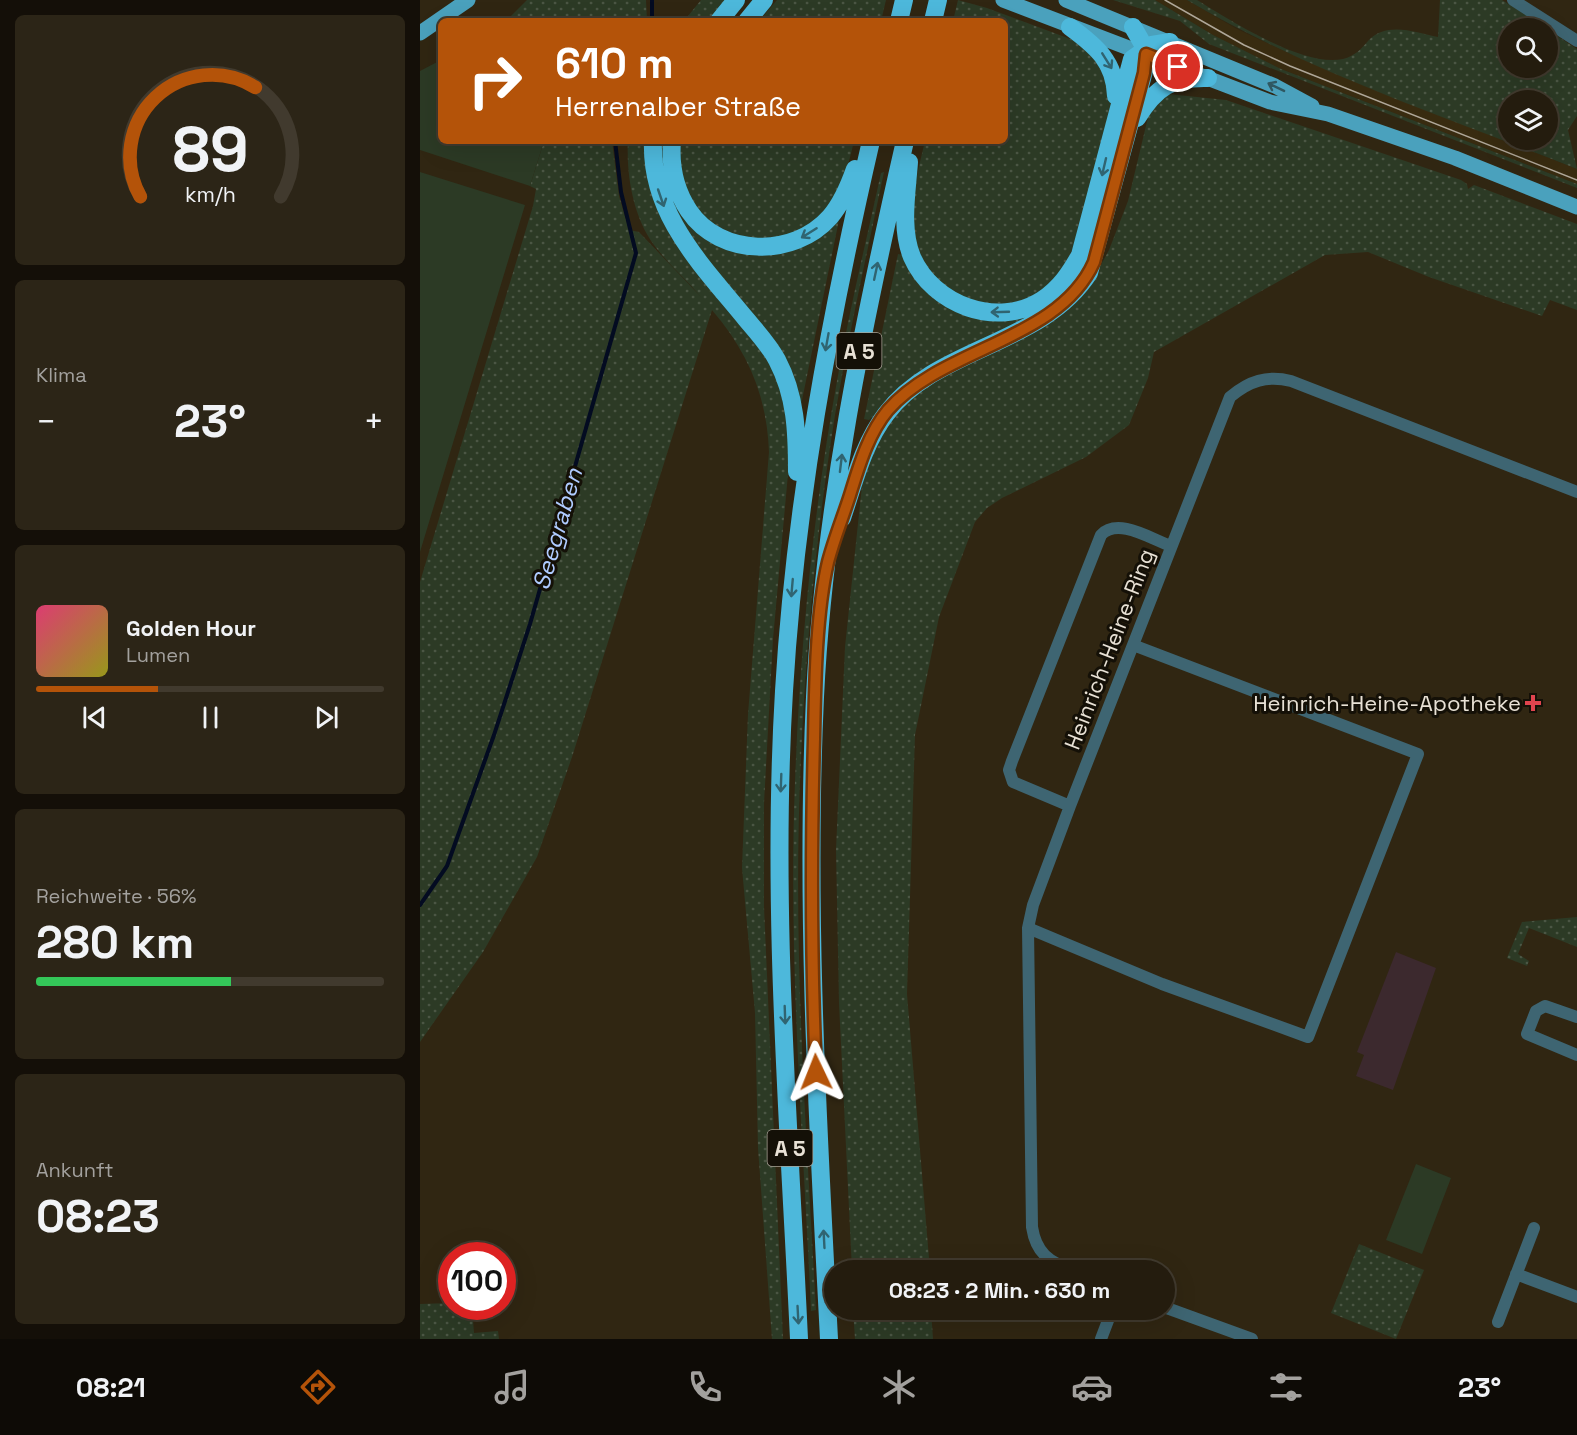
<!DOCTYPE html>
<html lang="de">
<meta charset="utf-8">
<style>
:root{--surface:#241c0e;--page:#2c2517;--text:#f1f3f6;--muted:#a3a19e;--line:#413a2e;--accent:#b45309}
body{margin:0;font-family:"Space Grotesk",sans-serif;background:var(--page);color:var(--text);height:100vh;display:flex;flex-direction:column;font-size:22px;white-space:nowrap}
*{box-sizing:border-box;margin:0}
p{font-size:20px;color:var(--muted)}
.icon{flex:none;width:33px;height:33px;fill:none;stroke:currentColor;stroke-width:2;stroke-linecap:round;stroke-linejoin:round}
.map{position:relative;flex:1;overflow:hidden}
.side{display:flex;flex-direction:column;gap:15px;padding:15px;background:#140f08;width:420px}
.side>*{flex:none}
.hud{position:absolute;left:18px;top:18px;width:570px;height:126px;border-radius:9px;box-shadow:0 6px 24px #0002,0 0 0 2px var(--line);background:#b45309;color:#fff;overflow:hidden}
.buttons{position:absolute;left:1078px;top:18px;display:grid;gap:12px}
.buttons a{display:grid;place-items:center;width:60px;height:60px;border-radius:50%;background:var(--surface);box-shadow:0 6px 24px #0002,0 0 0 2px var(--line);font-size:30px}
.speed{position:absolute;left:18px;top:1242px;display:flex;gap:12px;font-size:30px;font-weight:700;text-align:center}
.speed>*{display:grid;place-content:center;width:78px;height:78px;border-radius:50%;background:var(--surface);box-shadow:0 6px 24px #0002,0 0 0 2px var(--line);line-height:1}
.speed .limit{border:9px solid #d22;background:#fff;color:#111}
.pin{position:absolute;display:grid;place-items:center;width:51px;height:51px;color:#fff;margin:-26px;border:3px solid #fff;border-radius:50%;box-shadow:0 2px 6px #0007}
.me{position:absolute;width:66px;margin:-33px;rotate:358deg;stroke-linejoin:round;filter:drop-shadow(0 0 4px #0008)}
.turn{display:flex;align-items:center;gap:21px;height:126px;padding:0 18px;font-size:27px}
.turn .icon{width:78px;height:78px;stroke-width:2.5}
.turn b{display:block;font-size:42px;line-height:51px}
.big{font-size:45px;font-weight:700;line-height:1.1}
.side .tile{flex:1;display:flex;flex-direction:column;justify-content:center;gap:9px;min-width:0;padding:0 21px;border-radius:9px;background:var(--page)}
.side .dial{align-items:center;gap:0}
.dial svg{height:156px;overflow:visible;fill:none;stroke:var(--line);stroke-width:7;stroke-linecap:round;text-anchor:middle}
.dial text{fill:var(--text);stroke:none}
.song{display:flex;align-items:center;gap:18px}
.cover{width:72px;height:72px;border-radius:9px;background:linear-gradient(135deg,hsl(340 70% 55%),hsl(60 70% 35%))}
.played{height:6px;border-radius:3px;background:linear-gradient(90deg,var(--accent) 35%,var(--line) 35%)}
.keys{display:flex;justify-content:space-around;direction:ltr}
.heat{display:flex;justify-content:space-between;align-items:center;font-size:33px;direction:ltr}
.charge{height:9px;border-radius:4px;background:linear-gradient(90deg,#34c759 56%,var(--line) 0)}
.trip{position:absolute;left:404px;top:1260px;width:351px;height:60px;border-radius:30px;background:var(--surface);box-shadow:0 6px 24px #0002,0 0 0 2px var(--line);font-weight:700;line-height:60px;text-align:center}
.dock{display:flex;height:96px;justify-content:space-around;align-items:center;background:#0e0b06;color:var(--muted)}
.dock .icon{width:42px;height:42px}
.dock .on{color:var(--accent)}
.dock b{font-size:27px;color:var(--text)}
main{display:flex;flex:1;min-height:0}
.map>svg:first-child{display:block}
.built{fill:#382b10}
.education{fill:#3c292e}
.grass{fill:url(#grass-dots);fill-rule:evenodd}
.garden{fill:#2c3a25}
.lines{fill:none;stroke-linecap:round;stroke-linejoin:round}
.stream{stroke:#030b21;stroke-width:4}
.minor{stroke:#3e6572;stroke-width:12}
.major{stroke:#4aa1bd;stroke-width:15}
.highway{stroke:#4db8db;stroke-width:18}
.tram{stroke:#afa799;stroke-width:1.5}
.oneway{stroke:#306471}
.oneway2{stroke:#2f5862}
.route-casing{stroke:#753606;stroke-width:15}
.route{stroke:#b45309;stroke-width:10}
.health-dot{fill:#e0444e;stroke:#141007;stroke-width:2}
.labels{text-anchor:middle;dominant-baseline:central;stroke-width:6;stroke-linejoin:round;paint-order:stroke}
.shield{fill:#141007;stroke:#a8a297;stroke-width:1.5}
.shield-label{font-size:21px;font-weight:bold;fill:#e8e1d5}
.street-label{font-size:22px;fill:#e8e1d5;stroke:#141007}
.poi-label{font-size:22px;fill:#e8e1d5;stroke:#141007;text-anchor:end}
.water-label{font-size:24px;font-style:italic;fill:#afcbff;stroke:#141007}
</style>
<main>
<section class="side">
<div class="tile dial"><svg viewBox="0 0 100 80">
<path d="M14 69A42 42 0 1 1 86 69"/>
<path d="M14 69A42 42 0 0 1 73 13" stroke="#b45309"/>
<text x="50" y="56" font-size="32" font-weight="700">89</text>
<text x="50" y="72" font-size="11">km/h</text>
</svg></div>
<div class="tile"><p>Klima</p>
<div class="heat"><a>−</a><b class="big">23°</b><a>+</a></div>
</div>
<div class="tile">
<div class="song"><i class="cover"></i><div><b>Golden Hour</b><p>Lumen</p></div></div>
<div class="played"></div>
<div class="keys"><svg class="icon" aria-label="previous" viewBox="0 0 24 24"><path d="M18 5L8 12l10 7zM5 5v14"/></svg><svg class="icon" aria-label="pause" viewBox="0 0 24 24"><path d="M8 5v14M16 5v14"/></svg><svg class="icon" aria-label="next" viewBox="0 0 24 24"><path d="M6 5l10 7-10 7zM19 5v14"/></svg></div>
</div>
<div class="tile"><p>Reichweite · 56%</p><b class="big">280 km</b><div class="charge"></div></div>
<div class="tile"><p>Ankunft</p><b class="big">08:23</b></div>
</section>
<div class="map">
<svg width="1157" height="1339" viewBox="0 0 1157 1339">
<defs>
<pattern id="grass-dots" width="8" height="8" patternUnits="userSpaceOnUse" patternTransform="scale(1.5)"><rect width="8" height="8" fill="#2c3a25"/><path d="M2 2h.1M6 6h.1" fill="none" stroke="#4b5644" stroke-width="1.8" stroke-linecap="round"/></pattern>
</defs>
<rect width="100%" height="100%" fill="#302612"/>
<path class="built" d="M735,0H767L817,29L871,54L1157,169V184L861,69L793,35Z"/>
<path class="education" d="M976,952L1016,968L973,1090L936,1076L944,1055L937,1052Z"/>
<path class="grass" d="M107,0H226L227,21H94L89,18Z
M281,0H309L292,21H264Z
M357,0H466L461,21H339Z
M538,0L567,8L661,43L676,53L692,103L656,241C647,263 634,286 611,297C568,316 508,292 496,245C487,209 497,175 505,141H585V21H533Z
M693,0H735L793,35L861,69L1157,184V188L789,44L760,21Z
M767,0H777C810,20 884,68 923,59C935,56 941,49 948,41C966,21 995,32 1018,37L1020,0H1082L1126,28H1089V68H1128V30L1157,49V116L1148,130L1157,169C1026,117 889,72 767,0ZM1089,100H1128V140H1089Z
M748,94L806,100L1041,180L1047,184L1048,189L1054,185L1157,224V310L1130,300L1122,316L1009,277L948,252L905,255L734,352L728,378L709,425L666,457L582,498L567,508L555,522L519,617L495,735L487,994L510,1270H432L419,1003L416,850L425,647L443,476L456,438L492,396L676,274L689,250L708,201L730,109Z
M124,141H192L199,196L209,230L219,232L281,297C266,279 248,264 234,245C214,218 206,177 208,141H226L227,173L360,381L371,441L353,639L344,803V907L363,1339H352L338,1148L335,1013L322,868L328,714L349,452C347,396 328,352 292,310L152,757L117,857L63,952L0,1042V582L113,206L116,189L110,186Z
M238,141H243L250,189L319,250L419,220L381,405L268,238L246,193Z
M259,141H434C428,168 419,199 397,218C356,255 283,239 264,186C259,173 260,155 259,141Z
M464,172C447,253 429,333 415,415C397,528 386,643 381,758C372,941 386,1127 396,1310L391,1311C383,1135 368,958 375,782C380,648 393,513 417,381C429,311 446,242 461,173Z
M478,254L483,255L540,313L639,298L482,388L449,420L444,419Z
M1157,917V947L1109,928L1098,954L1109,961L1107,966L1087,958L1102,922Z
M939,1244L1004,1270L976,1339L911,1313Z
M31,1303L32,1306L52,1307L54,1333L78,1331L79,1339H0V1304Z
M433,1310H511L513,1339H435Z"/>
<path class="garden" d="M21,60V141H124L110,186L0,150V71Z
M0,172L105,205L0,552Z
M996,1164L1031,1178L1002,1254L966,1240Z"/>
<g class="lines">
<path class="stream" d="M232,0V21
M0,905L27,866L74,735L110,624L216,253L201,192L195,141"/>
<path class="minor" d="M1093,0L1157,41
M650,806L593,782L589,770L592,761L681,535C698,517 731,539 751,546
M608,928L742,984L888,1037L998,754L713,645
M1157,1017L1125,1006L1116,1011L1107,1034L1157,1055
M652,1270C629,1262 616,1253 612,1227L608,928L613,905L650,806L810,397C829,381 847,375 871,381L1157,492
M1096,1274L1157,1297
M744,1307L832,1339
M1078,1322L1114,1228
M681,1339L692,1310"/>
<path class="major" d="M583,0L850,102L908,114L1035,158L1157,207
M646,0L855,86L892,106
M0,33L48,0"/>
<path class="highway" d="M299,21L316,0
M327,21L344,0
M479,21L484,0
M513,21L518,0
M650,27C676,46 695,62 696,96
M717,118C736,87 752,77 788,78
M233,141C230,215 283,266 326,319C337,332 349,345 357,360C376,396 377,432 377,472
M252,141C250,165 255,190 269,211C300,257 374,258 410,217C422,203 429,186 435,169
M489,162C487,192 480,228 492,257C513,305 577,329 622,300C640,288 650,273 660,255L712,59L732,45L750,42
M422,518C434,483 443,444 466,414C517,346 622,346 669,273L726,64L725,48L713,27
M379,1339C369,1124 351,906 364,691C375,504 409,323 451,141
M409,1339C398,1125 385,911 395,697C404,509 443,324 485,141"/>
<path class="tram" d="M745,0L824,45L870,66L1157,180"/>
</g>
<defs><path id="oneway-shaft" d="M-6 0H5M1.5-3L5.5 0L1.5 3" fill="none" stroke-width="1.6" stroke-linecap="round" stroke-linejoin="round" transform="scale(1.5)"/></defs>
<g class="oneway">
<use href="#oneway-shaft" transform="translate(687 61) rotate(58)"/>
<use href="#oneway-shaft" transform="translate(684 167) rotate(103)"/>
<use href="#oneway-shaft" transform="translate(241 198) rotate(71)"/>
<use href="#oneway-shaft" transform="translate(389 233) rotate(148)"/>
<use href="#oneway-shaft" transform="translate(456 271) rotate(-78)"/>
<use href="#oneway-shaft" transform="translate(580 312) rotate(178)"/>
<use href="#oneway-shaft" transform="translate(407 342) rotate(100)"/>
<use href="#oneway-shaft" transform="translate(421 463) rotate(-83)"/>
<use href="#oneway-shaft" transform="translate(372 588) rotate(95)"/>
<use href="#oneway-shaft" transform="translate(361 783) rotate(92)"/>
<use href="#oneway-shaft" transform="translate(365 1015) rotate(88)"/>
<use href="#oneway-shaft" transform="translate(404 1239) rotate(-93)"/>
<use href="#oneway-shaft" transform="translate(378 1315) rotate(87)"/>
</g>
<use class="oneway2" href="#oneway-shaft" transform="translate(856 87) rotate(-154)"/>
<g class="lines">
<defs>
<path id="route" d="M396,1072C391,961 391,850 394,739C395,686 396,613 408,562C414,539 423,517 430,495C439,466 448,434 468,410C523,347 639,341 674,262L724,73L726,54L758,67"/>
</defs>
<use href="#route" class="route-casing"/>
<use href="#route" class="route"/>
</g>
<path class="health-dot" d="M1110 694h6v6h6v6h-6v6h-6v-6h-6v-6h6z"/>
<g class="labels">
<g class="shield">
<rect x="416.5" y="333" width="45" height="36" rx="4.5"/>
<rect x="347.5" y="1130" width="45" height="36" rx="4.5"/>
</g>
<g class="shield-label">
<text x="439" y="351">A 5</text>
<text x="370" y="1148">A 5</text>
</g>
<g class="street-label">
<text transform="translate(689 649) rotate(-69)">Heinrich-Heine-Ring</text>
</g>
<g class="poi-label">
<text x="1101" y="703">Heinrich-Heine-Apotheke</text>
</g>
<g class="water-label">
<text transform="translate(137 529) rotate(-74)">Seegraben</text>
</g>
</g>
</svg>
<div class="buttons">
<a><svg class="icon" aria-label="search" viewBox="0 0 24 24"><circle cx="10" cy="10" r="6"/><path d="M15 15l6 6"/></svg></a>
<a><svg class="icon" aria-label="layers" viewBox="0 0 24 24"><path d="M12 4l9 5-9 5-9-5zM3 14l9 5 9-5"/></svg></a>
</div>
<div class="speed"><div class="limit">100</div></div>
<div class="pin" style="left:758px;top:67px;background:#d93025"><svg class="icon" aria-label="arrive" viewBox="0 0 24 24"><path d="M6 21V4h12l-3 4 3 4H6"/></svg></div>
<svg class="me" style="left:396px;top:1072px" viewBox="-20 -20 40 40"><path d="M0-17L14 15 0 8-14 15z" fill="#b45309" stroke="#fff" stroke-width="4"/></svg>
<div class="trip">08:23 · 2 Min. · 630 m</div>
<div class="hud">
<div class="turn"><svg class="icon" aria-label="right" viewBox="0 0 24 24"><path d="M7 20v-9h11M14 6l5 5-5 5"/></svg><div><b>610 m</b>Herrenalber Straße</div></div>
</div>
</div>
</main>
<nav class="dock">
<b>08:21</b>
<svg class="icon on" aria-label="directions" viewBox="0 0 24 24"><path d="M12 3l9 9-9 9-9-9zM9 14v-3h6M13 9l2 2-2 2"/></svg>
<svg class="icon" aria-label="music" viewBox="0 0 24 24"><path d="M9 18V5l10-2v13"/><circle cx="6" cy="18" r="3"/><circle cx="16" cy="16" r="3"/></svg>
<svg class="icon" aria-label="phone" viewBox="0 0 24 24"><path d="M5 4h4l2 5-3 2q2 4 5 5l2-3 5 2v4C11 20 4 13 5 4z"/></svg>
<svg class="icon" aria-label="climate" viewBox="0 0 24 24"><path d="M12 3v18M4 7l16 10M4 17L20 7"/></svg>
<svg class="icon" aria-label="car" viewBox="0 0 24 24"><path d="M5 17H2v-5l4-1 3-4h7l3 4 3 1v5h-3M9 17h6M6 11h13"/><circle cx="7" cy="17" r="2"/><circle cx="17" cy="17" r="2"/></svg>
<svg class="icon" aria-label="filters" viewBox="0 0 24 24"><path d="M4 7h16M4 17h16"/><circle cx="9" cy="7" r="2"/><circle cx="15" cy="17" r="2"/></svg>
<b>23°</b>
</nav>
